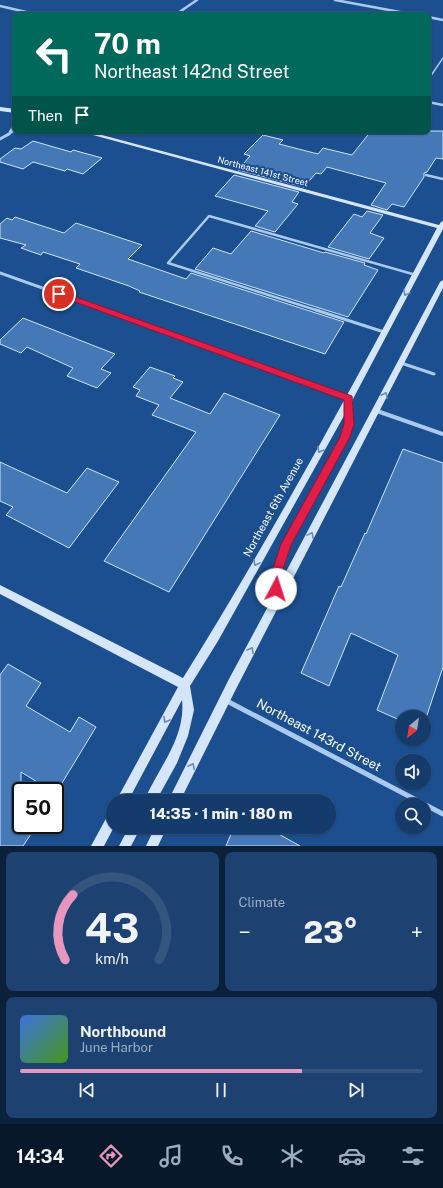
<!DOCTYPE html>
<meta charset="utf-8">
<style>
:root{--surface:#143b6b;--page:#1d4271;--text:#f1f3f6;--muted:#9dadc1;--line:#33557e;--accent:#e797bd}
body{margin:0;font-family:"Public Sans",sans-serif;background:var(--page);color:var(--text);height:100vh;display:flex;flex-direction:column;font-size:15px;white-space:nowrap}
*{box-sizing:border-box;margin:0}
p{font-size:13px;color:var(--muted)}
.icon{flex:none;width:22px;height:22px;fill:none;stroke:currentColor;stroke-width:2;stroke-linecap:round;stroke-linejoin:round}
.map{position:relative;height:846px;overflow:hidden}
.details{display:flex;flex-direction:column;gap:6px;padding:6px;background:#0b203b;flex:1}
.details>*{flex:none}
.top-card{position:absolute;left:12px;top:12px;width:419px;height:122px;border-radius:8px;box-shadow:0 1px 3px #0004,0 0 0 1px var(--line);background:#00695c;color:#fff;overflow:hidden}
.needle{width:26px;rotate:210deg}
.controls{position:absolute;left:395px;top:710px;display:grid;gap:8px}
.controls a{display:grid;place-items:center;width:36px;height:36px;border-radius:50%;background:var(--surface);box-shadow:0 1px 3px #0004,0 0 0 1px var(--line);font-size:20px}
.speed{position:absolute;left:12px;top:782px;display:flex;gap:8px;font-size:20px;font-weight:700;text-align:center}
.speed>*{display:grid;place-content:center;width:52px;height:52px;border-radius:50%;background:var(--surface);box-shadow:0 1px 3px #0004,0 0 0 1px var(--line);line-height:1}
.speed .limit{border:2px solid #111;border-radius:6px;background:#fff;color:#111}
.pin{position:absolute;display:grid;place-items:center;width:34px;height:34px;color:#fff;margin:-17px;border:2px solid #fff;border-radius:50%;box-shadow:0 1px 4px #0007}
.me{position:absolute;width:44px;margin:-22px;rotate:5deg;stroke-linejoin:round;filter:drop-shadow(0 0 3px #0008)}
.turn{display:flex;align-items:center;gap:14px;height:84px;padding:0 16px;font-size:18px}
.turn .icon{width:52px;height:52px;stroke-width:2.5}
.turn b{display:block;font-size:28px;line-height:34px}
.then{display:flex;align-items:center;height:38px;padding:0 16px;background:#0003;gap:8px;font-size:15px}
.big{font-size:30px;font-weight:800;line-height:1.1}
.details .widget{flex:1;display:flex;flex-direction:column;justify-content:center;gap:6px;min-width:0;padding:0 14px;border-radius:8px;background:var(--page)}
.details .dial{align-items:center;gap:0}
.dial svg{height:104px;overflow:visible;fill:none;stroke:var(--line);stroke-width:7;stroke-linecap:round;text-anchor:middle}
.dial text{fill:var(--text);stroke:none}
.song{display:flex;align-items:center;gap:12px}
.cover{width:48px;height:48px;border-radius:6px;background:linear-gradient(135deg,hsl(220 70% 55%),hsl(100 70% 35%))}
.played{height:4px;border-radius:2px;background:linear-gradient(90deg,var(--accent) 70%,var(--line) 70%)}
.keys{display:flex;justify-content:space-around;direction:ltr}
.heat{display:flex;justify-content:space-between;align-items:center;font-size:22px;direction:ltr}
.details .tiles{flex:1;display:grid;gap:6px;grid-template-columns:1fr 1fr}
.widget:last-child{grid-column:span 2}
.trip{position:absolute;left:106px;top:794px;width:230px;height:40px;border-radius:20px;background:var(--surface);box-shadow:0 1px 3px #0004,0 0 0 1px var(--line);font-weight:800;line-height:40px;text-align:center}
.menu{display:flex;height:64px;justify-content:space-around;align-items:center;background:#08182b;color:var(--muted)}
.menu .icon{width:28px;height:28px}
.menu .selected{color:var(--accent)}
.menu b{font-size:18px;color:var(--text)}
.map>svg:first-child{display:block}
.building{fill:#4478b7;stroke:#cfe3fa}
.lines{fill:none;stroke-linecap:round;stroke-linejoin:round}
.lane-far2{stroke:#a9c9ee;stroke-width:1.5}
.lane-far1{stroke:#a9c9ee;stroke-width:2.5}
.lane{stroke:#a9c9ee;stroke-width:3}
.street-far3{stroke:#a9c9ee;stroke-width:2.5}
.street-far2{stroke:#a9c9ee;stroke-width:3}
.street-far1{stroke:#a9c9ee;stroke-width:4}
.street{stroke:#a9c9ee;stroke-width:5}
.secondary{fill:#d6e6fa;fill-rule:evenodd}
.oneway{stroke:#668bba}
.route{fill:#e11d48;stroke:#92132f}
.labels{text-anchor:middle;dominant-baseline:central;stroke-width:4;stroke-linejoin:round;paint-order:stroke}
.far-street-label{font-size:9px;fill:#fff;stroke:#1b4f8f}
.street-label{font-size:11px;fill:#fff;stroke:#1b4f8f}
.near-street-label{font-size:13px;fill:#fff;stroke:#1b4f8f}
</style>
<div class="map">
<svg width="443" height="846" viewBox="0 0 443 846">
<rect width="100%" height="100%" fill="#1b4f8f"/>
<path class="building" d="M371,131H443V159L436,158L427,172L424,173V177L404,207L392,204L387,210L371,205L386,183L327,167L321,174L316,173L304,187L238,170L250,156L244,154L263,135L283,140L279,144L318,154L323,148L352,155Z
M33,141L71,152L73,150L102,158L83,174L67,169L65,171L33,162L23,169L0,162V159L15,148L21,149Z
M234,175L299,192L292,202L298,204L275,232L255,226L268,211L215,196Z
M367,211L383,215L370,233L384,238L369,259L328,247L354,214L362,217Z
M15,217L64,233L76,223L142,245L128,259L186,279L191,273L344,322L325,354L139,292L140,291L129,286L76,268L80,264L43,252L41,255L21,248L26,245L0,238V224L7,218L12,220Z
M251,231L324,253L325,252L365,263L364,265L378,270L348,317L195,269L213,248L231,254Z
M23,318L115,354L101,369L111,373L97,388L67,376L73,368L27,347L21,353L0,344V340Z
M150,367L175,376L173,378L183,382L170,398L210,414L224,393L280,415L169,592L104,561L196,432L152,415L159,405L136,396L140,390L133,387Z
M403,449L443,463V667L424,724V717H402V721L377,710L398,655L351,633L329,686L301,673L339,586L341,587L365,533L366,534Z
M0,462L67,493L87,468L119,482L69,548L6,515L13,507L0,501Z
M8,664L41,683L26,706L70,732L79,717L96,727L56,793L55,791H52L21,772V825H37L23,846H0V675Z
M234,827H266L300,846H226Z"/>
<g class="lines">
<path class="lane-far2" d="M428,80L443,58"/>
<path class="lane-far1" d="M426,175L443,179
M319,311L168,263L209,216L416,275"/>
<path class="lane" d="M316,310L384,332
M401,363L434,374"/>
<path class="street-far3" d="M335,0L416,15
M0,6L39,15
M175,15L197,0
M428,17L443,20
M428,102L443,105
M10,132L15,124
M7,135L15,130"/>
<path class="street-far2" d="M0,139L9,134
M0,273L107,311"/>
<path class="street-far1" d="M104,310L349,398
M377,411L443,434"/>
<path class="street" d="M225,700L443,814"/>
<path class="secondary" d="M0,107L15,109V113L0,111Z
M15,116V122L12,120L13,117Z
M78,131H87L439,225L441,222L443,221V229L353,399V424L349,437L291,545L280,578V583L440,282L443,280V288L237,687L180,801H168L229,679L273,597L270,578L282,544L341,437L345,424V414L218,641L190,686L194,710L188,736L177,763L156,801H144C158,768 186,738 182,700L128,801H116L178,687L0,594V585L183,678C274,532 356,380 437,228Z
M113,811L114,827L104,846H91L109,813Z
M129,827H141L131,846H119Z
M155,827H167L158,846H146Z"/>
</g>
<defs><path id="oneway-chevron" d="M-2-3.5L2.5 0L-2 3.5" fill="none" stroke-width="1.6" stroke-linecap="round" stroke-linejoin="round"/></defs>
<g class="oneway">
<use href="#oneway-chevron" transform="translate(406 293) rotate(118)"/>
<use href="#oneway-chevron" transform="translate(385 395) rotate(-63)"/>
<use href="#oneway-chevron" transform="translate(320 450) rotate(120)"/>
<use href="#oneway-chevron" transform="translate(311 535) rotate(-62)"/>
<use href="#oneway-chevron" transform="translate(256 563) rotate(119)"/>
<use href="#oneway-chevron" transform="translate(251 650) rotate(-62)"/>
<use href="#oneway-chevron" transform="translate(166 720) rotate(119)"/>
<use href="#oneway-chevron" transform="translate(192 766) rotate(-63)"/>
</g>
<path class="route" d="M59,291L352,396L354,424L350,437L291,545L280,578L282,589L280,592L276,594L272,592L270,578L281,544L340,437L344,424V400L56,295L55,294Z"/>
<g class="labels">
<g class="far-street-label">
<text transform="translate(263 171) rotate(15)">Northeast 141st Street</text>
</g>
<g class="street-label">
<text transform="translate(273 507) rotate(-61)">Northeast 6th Avenue</text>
</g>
<g class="near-street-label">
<text transform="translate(319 735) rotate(28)">Northeast 143rd Street</text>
</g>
</g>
</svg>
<div class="controls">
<a><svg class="needle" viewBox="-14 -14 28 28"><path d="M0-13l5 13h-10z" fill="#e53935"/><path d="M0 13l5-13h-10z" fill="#9dadc1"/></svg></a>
<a><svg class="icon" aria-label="sound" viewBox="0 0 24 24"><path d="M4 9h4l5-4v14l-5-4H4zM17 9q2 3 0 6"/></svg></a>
<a><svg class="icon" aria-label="search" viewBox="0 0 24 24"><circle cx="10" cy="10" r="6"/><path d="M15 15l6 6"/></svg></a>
</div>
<div class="speed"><div class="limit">50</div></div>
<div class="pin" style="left:59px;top:294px;background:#d93025"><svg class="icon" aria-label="arrive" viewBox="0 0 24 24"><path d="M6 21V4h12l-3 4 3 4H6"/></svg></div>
<svg class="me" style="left:276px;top:589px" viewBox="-20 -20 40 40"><circle r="19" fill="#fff"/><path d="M0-13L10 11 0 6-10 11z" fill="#e11d48"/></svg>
<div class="trip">14:35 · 1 min · 180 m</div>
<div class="top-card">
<div class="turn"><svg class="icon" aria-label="left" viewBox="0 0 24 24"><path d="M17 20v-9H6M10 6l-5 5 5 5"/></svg><div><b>70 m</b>Northeast 142nd Street</div></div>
<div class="then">Then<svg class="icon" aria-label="arrive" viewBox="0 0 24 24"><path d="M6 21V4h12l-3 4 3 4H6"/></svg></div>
</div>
</div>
<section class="details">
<div class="tiles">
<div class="widget dial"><svg viewBox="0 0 100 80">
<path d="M14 69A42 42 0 1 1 86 69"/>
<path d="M14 69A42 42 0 0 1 20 19" stroke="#e797bd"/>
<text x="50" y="56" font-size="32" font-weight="700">43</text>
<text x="50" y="72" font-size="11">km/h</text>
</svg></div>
<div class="widget"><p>Climate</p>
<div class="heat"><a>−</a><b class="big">23°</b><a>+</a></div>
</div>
<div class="widget">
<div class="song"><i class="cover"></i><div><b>Northbound</b><p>June Harbor</p></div></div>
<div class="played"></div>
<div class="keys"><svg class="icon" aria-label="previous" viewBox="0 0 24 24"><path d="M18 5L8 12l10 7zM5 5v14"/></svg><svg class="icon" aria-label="pause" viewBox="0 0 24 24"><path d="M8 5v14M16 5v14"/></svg><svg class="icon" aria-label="next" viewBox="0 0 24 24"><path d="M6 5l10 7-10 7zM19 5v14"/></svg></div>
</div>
</div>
</section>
<nav class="menu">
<b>14:34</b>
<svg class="icon selected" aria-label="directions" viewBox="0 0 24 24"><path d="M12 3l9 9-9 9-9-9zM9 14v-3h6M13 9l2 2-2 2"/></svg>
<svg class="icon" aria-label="music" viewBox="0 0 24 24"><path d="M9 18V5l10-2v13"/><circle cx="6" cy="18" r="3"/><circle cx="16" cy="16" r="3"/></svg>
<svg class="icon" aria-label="phone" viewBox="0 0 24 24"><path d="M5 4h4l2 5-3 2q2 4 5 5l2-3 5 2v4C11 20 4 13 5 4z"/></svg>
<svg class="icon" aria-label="climate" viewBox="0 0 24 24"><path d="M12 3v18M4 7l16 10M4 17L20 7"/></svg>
<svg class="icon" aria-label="car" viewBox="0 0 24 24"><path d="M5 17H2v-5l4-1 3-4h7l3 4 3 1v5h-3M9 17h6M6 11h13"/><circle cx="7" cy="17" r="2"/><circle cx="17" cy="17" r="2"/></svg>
<svg class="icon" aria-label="filters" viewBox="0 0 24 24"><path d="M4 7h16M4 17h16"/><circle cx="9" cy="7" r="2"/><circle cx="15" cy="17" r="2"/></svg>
</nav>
